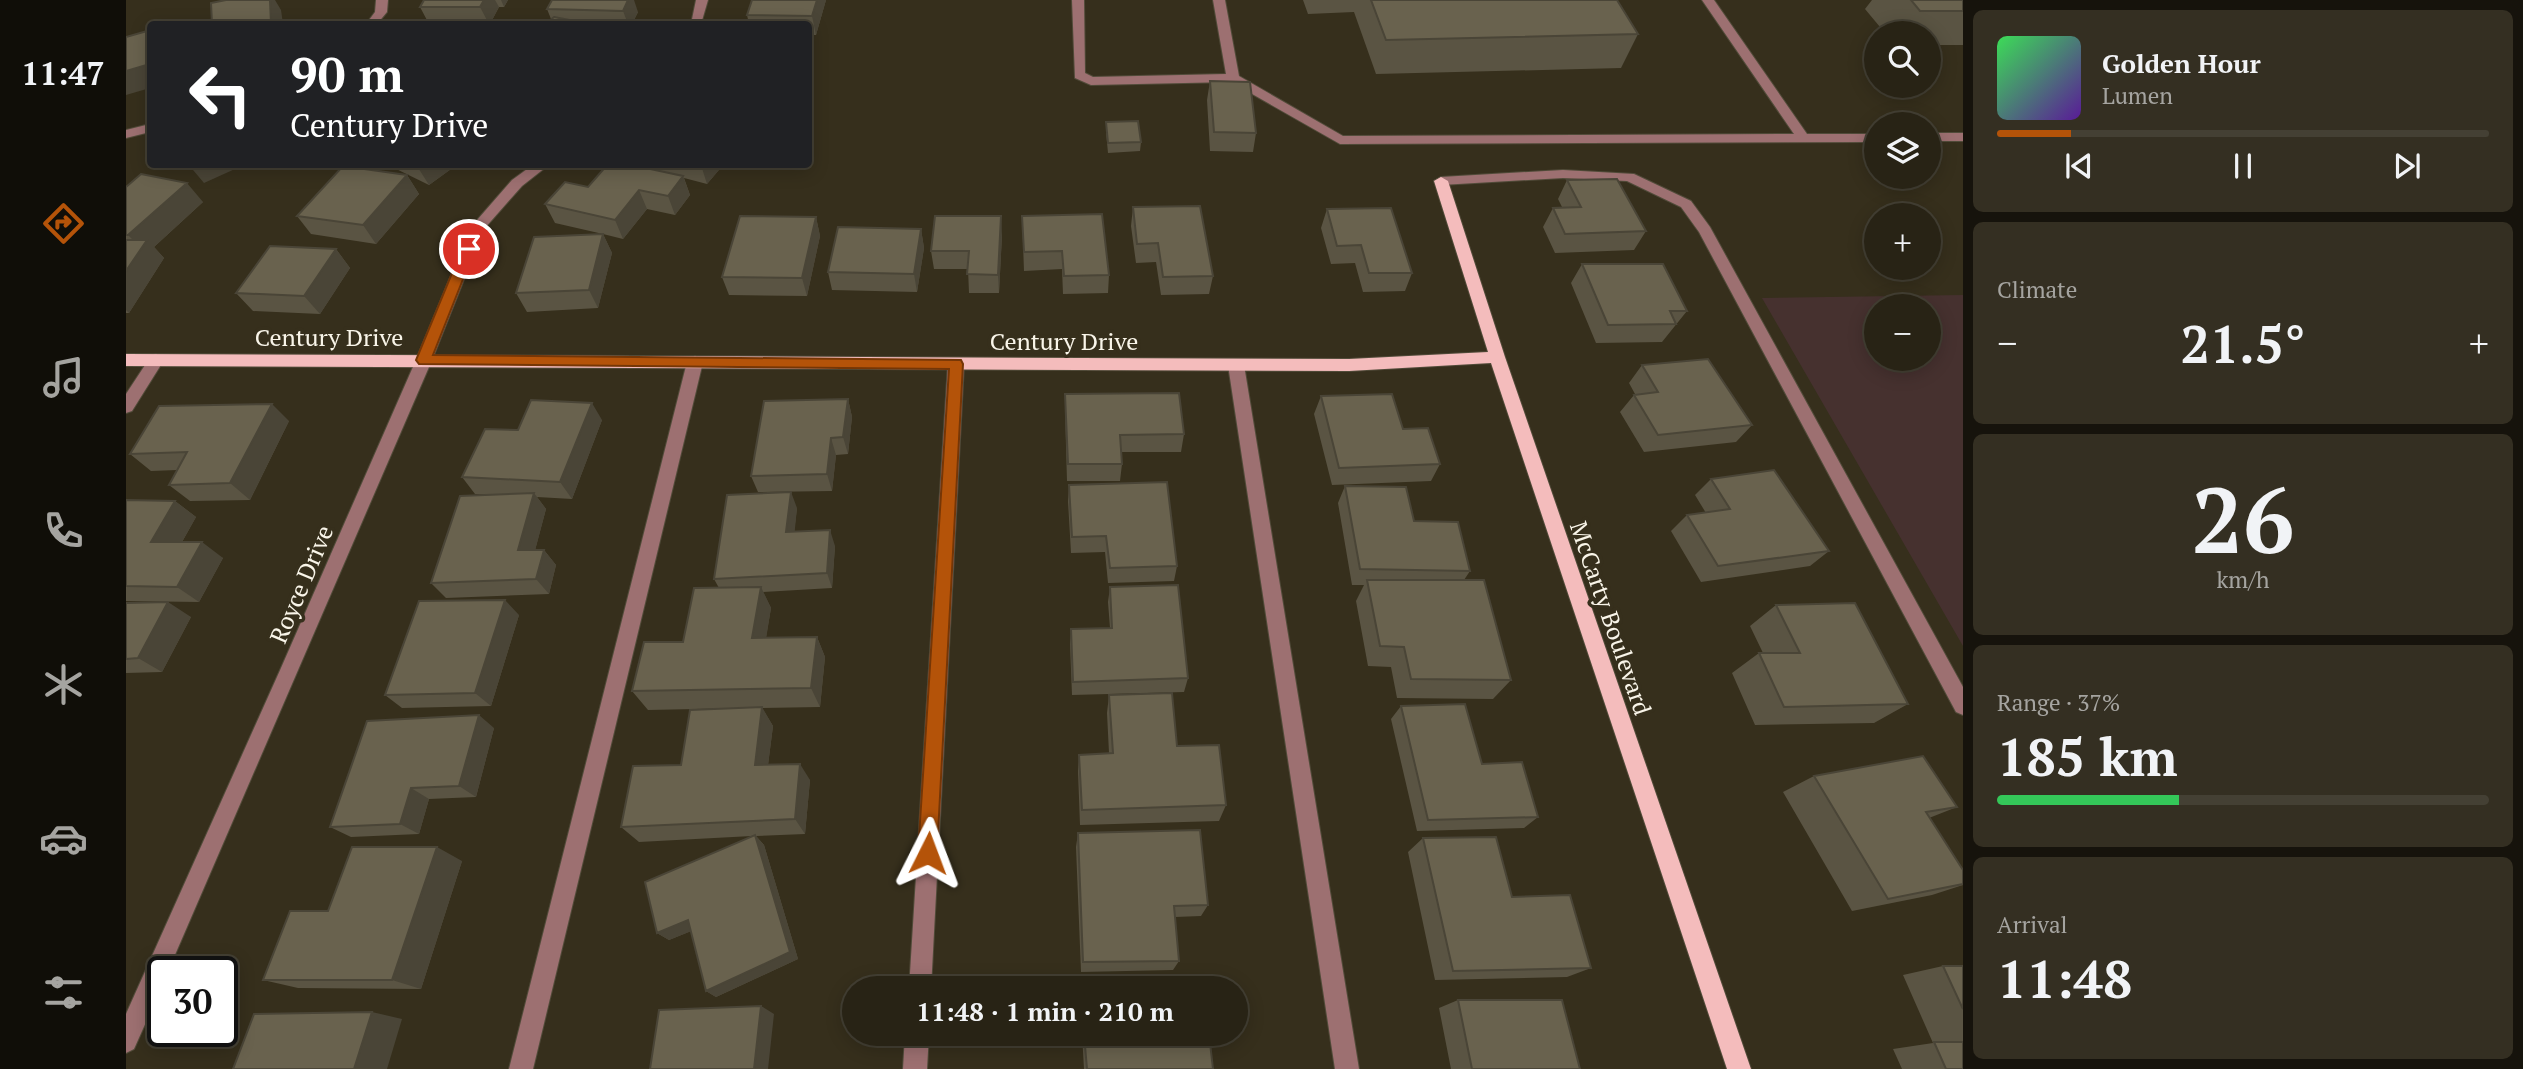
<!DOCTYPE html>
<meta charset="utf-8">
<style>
:root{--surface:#282315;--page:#342f22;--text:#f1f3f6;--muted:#a5a4a0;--line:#444034;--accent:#b45309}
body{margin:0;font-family:"PT Serif",serif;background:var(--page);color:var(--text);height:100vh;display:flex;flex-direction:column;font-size:26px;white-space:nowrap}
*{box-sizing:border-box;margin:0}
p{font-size:23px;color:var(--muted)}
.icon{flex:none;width:38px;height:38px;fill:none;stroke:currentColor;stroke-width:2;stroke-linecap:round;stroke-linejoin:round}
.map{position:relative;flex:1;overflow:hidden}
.details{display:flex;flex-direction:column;gap:10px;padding:10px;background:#16130c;width:560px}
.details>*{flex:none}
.hud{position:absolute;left:21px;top:21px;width:665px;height:147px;border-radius:7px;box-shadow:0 4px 18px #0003,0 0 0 2px var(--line);background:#202124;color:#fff;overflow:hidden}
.fabs{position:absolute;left:1738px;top:21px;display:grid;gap:14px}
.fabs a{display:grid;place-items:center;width:77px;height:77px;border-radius:50%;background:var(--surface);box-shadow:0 4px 18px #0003,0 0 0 2px var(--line);font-size:35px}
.speed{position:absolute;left:21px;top:956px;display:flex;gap:14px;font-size:35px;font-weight:700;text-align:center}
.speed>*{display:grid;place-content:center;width:91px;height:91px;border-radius:50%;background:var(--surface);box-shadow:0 4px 18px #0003,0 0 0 2px var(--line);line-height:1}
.speed .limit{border:4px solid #111;border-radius:10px;background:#fff;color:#111}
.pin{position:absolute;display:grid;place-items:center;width:60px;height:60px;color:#fff;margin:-30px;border:4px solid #fff;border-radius:50%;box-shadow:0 2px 7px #0007}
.me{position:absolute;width:77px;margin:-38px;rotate:3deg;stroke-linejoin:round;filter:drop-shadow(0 0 5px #0008)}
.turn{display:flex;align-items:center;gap:24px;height:147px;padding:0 28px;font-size:32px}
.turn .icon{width:91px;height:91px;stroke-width:2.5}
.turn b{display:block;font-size:49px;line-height:60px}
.big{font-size:52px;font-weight:700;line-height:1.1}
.details .widget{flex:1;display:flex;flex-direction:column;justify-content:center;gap:10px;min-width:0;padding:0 24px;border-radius:10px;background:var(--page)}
.details .dial{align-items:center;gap:0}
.dial b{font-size:91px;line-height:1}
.song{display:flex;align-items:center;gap:21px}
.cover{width:84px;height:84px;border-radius:10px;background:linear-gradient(135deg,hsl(130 70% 55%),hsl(270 70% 35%))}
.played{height:7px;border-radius:4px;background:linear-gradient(90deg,var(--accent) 15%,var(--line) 15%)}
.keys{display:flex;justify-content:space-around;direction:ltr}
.heat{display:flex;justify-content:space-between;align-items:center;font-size:38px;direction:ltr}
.charge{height:10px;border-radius:5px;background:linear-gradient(90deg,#34c759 37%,var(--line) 0)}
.trip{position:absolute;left:716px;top:976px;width:406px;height:70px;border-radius:35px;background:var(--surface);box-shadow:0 4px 18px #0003,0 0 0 2px var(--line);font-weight:700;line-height:70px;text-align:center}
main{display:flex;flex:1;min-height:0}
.menu{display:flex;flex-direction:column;width:126px;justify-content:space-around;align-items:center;background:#100e08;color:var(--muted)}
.menu .icon{width:49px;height:49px}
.menu .active{color:var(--accent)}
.menu b{font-size:32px;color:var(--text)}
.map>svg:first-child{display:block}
.commercial{fill:#46312f;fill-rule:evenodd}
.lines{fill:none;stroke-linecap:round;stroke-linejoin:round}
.minor-casing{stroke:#514b39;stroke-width:2}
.major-casing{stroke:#514b39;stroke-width:2}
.minor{fill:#9d7071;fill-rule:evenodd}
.major{fill:#f4bcbc;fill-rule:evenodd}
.wall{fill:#5a5443}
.shaded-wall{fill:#4a4537}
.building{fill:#69624e;stroke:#4a4537;stroke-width:2}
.route{fill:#b45309;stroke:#753606;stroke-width:2}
.labels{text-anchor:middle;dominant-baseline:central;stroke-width:7;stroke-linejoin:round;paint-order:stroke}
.street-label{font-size:24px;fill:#f9f5e9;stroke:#362f1c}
</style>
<main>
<nav class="menu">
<b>11:47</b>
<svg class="icon active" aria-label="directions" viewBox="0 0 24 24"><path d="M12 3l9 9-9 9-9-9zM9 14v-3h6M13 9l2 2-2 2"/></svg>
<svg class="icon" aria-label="music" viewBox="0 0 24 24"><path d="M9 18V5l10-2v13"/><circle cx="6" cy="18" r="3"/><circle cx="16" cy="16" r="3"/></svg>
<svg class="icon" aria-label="phone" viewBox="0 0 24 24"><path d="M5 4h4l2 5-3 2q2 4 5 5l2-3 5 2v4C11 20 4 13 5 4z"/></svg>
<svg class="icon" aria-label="climate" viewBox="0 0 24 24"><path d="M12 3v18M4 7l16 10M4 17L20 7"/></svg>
<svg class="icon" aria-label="car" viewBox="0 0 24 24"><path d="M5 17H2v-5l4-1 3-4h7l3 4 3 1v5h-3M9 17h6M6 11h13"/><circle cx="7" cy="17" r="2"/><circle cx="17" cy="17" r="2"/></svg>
<svg class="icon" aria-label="filters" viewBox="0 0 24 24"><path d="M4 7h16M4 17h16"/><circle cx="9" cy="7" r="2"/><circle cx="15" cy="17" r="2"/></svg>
</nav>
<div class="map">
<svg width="1837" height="1069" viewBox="0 0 1837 1069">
<rect width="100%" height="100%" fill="#362f1c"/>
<path class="commercial" d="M1837,295V646L1636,298ZM1750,306H1802V359H1750Z"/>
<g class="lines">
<defs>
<path id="minor" d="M250,0H262L261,12L251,24H240L249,12Z
M570,0H582L575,24H565Z
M946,0H958L959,73L967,77L1100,74L1087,0H1099L1113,76L1217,136L1668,134L1576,0H1588L1681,134H1750V142L1214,144L1105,82L965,85L949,78Z
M24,124V132L0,138V130Z
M1802,133H1837V141H1802Z
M408,164H424L396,186L358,229L306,360L42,971H37V984L8,1049L0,1053V1014L155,668L290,360L345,227L386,180Z
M1437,170L1508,174L1565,201L1584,227L1837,687V715L1830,712L1573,232L1555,207L1501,181L1437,178L1315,185L1308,181L1315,177Z
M30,354L38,360L6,411L0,413V394L25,356Z
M569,356L577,362L407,1069H383L561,362Z
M830,358L838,364L805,989H783L822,364Z
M1110,359L1118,365L1233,1069H1209L1102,365Z
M779,1034H803L801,1069H777Z"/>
<path id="major" d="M1315,177L1322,181L1379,357L1625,1069H1601L1365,363L1223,371L0,366V354L1223,359L1362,352L1308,181Z"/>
</defs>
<use href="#minor" class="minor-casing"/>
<use href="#major" class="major-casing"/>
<use href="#minor" class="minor"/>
<use href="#major" class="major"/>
</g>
<path class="wall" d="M298,0H382L378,7H373L364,24H303L294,7Z
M700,0L690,35H682V24H619H623L621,15Z
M1177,0H1491L1512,34L1495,68L1250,74L1228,12L1182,14Z
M1746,0H1837V45H1802V33H1759L1739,9Z
M421,9L512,12L506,24H420L425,19Z
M1084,81L1130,133L1127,152L1084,151L1081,100Z
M980,122L1015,142L1014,151L982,153L980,132Z
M260,164H332L303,185Z
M513,164H598L581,184L558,178L564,195L549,215L521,209L497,239L477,234L486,253L472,308L401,312L390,293L477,234L429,223L419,204L514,167Z
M281,175L293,194L250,244L185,234L171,216Z
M1441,180L1520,231L1508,250L1429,253L1417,227L1427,208L1436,207L1432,199Z
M0,187L77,202L28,247L38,258L3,313H0Z
M1007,207L1087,276L1083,294L1035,295L1030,262L1010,263L1005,226Z
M1201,209L1286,273L1279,291L1237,292L1229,263L1205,264L1195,228Z
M896,216L983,275L982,293L937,294L936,269L898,271Z
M690,217L694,236L681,296L603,295L596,277Z
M795,229L798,248L791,292L706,290L702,272Z
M876,235L873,293H843L842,269H808L805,251Z
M210,249L224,268L194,314L127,311L110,293Z
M1456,264L1561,311L1536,342L1470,343L1445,283Z
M1516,365L1626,425L1610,442L1518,452L1494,412L1508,395L1509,394L1503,383Z
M939,394L1058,434L1055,452H995L996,464L994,481H941L939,412Z
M1195,396L1277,429L1314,464L1305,481L1206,485L1188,414Z
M722,399L726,417L722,454L710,455L706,491L632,492L625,476Z
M476,420L446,499L411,497L420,509L409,550H418L430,565L423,594L320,598L305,583L369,495L349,494L336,477L392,430Z
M163,421L124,500L64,501L43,485L51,470L25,471L4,454Z
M1585,479L1703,551L1684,566L1575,582L1545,531L1561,515L1580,513L1569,495Z
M943,485L1051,566L1048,581L982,583L979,552L945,553L942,501Z
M1219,486L1288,521L1344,571L1338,580L1385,680L1367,699L1271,698L1265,667L1242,666L1230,601L1238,585H1226L1212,503Z
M0,500L49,501L70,517L56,542L97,558L73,602L0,601Z
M671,508L668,532L709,546L706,588L637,592L645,608L640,637H691L699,657L694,707L636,708L647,726L642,765L684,780L679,834L630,836L638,845L672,959L590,997L580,991L565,931L543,940L531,933L626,836L513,842L495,827L555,765L618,708L522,710L506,691L557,642L593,588L588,579Z
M984,587L1062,678L1058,692L946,695L944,644L945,629L984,628L982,602Z
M0,603L65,617L36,672L0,673Z
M1650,605L1782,704L1748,723L1629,725L1606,673L1633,653H1637L1624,626Z
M393,615L365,706L276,708L259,695Z
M983,695L1051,746L1100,805L1093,821L954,825L952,771L953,755L983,753L981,713Z
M1275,706L1412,817L1398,828L1291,831L1265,719Z
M368,728L350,797L303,799L293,834L225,837L204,827Z
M1688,776L1831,807L1803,818L1837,870V885L1806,895L1726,911L1657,792Z
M952,833L1082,905L1075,916L1049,917L1053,961L1047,970L955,972L950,847Z
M1297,838L1386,897L1465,968L1441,977L1309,980L1282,852Z
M336,861L295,989L172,988L137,980L202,911Z
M1817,966H1837V1069H1776L1767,1049L1807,1043L1777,975Z
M1332,1000L1454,1069H1325L1313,1008Z
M956,1034H1083L1087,1069H958Z"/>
<path class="shaded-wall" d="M109,0H149L155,10L157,24H145Z
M358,0H369L373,7L364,24H363L354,7Z
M375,0H382L378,7Z
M502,0H508L512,12L506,24H502L497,11Z
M691,0H700L690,35L686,16Z
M24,64V88L0,95V71Z
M62,164H120L78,183Z
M293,164H332L303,185L291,166Z
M576,164H598L581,184L575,165Z
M281,175L293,194L250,244L237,225Z
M557,176L564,195L549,215L542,196Z
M61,183L77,202L28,247L38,258L3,313L0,310V271L15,248L2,235Z
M513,190L521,209L497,239L489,220Z
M875,216L876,235L873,293L872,275Z
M690,217L694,236L681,296L676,278Z
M795,229L798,248L791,292L788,274Z
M477,234L486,253L472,308L463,290Z
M210,249L224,268L194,314L178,296Z
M722,399L726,417L722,454L717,437Z
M466,403L476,420L446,499L434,482Z
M146,404L163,421L124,500L104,483Z
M705,438L710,455L706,491L701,474Z
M665,492L671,508L667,548L660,532Z
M408,493L420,509L405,566L392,550Z
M49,501L70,517L47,558L25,542Z
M704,530L709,546L706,588L701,573Z
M76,542L97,558L73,602L51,587Z
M418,550L430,565L423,594L410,579Z
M635,587L645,608L637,658L626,638Z
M379,600L393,615L365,706L349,693Z
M42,602L65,617L36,672L12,658Z
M691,637L699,657L694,707L685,688Z
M636,707L647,726L640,781L629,765Z
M353,715L368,728L350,797L333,786Z
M674,764L684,780L679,834L669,819Z
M285,788L303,799L293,834L274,824Z
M629,835L638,845L672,959L590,997L580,991Z
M311,847L336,861L295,989L266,980Z
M562,920L573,928L543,940L531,933Z
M635,1006L648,1014L642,1069H628Z
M246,1012L276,1019L261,1069H228Z"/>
<path class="building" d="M100,0H144L145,24H86L85,3Z
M298,0H358L354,7H294Z
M426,0H502L497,11L421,9Z
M626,0H691L686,16L621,15Z
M1245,0H1491L1512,34L1260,40Z
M1785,0H1837V11H1794Z
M428,17L464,24H420Z
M21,31L24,43V64L0,71V37Z
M1084,81L1124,82L1130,133L1088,132Z
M1012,121L1015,142L982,143L980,122Z
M482,164H501L557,176L542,196L513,190L489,220L419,204L439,182L462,187Z
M217,166L281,175L237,225L171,216Z
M15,174L61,183L2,235H0V187Z
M1491,179L1520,231L1439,234L1427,208L1455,207L1441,180Z
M1074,206L1087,276L1037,277L1032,243L1011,244L1007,207Z
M1265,208L1286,273H1243L1235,245L1211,246L1201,209Z
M976,214L983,275L938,276L936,251L898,252L896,216Z
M614,216L690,217L676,278L596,277Z
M809,216H875L872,275L841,274L843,251H805Z
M712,227L795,229L788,274L702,272Z
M477,234L463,290L390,293L408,237Z
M0,240H21L0,271Z
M144,246L210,249L178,296L110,293Z
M1456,264H1537L1561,311H1544L1550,324L1482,325Z
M1582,359L1626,425L1532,435L1508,395L1532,392L1516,365Z
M1053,393L1058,434L994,435L996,464H942L939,394Z
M1266,394L1277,429L1302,428L1314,464L1213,468L1195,396Z
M722,399L717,437L705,438L701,474L625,476L638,401Z
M405,400L466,403L434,482L336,477L359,429L392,430Z
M146,404L104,483L43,485L61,452L4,454L33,406Z
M1648,470L1703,551L1592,566L1561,515L1604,509L1585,479Z
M1041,482L1051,566L984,568L980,536L946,537L943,485Z
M1219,486L1280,487L1288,521L1332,522L1344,571L1234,569Z
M665,492L660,532L704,530L701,573L588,579L601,495Z
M408,493L392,550H418L410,579L305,583L334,496Z
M0,500L49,501L25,542H76L51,587L0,586Z
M1241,580H1358L1385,680L1285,679L1278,647L1254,646Z
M1052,585L1062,678L947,682L945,629L986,628L984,587Z
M635,587L626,638L691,637L685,688L506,691L518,642H557L568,588Z
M379,600L349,693L259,695L293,601Z
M42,602L12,658L0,659V603Z
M1729,603L1782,704L1658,707L1633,653H1674L1650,605Z
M1046,693L1051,746L1093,745L1100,805L956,810L953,755L987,753L983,695Z
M1339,704L1356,764L1396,762L1412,817L1302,820L1275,706Z
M636,707L629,765L674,764L669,819L495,827L507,766L555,765L564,710Z
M353,715L333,786L285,788L274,824L204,827L241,721Z
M1797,756L1831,807L1800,812L1837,870V884L1762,899L1688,776Z
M1074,830L1082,905L1048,906L1053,961L957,962L952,833Z
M629,835L664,952L580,991L562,920L531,933L519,882Z
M1370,837L1386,897L1444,895L1465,968L1327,971L1297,838Z
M226,847H311L266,980H137L164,911H202Z
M1817,966H1837V1009Z
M1076,982L1077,989H956V988Z
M1332,1000H1436L1454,1069H1346Z
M635,1006L628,1069H524L533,1010Z
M246,1012L228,1069H107L128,1014Z
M958,1034H1083L1087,1069H961Z
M1808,1042H1837V1069H1820Z"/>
<path class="route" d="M343,245L349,249L307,355L835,360L837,364L811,853L808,860L802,863L795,860L792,853L823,369L293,364L290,360L336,249Z"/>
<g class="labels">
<g class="street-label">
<text x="203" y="337">Century Drive</text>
<text x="938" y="341">Century Drive</text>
<text transform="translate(175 584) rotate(-67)">Royce Drive</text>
<text transform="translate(1485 618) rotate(71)">McCarty Boulevard</text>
</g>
</g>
</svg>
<div class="fabs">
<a><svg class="icon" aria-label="search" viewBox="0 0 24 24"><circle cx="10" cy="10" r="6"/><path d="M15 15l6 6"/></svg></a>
<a><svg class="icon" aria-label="layers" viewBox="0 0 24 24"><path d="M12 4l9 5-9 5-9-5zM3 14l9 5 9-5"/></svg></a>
<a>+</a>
<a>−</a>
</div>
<div class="speed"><div class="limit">30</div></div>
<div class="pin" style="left:343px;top:249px;background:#d93025"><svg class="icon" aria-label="arrive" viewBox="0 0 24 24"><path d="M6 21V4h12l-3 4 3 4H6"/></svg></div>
<svg class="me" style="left:802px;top:853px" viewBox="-20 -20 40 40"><path d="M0-17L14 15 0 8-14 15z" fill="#b45309" stroke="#fff" stroke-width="4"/></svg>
<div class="trip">11:48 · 1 min · 210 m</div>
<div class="hud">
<div class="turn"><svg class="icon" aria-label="left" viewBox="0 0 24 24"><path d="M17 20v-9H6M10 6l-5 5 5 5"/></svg><div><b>90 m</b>Century Drive</div></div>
</div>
</div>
<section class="details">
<div class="widget">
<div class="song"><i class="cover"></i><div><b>Golden Hour</b><p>Lumen</p></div></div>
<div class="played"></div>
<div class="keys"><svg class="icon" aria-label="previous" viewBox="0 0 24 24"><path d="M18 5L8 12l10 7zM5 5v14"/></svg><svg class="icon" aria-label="pause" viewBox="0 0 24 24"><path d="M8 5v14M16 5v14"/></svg><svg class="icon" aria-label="next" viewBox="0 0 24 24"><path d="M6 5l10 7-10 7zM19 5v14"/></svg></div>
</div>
<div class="widget"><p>Climate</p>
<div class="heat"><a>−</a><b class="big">21.5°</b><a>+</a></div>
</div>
<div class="widget dial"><b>26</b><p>km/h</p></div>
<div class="widget"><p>Range · 37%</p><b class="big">185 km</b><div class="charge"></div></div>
<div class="widget"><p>Arrival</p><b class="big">11:48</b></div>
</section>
</main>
